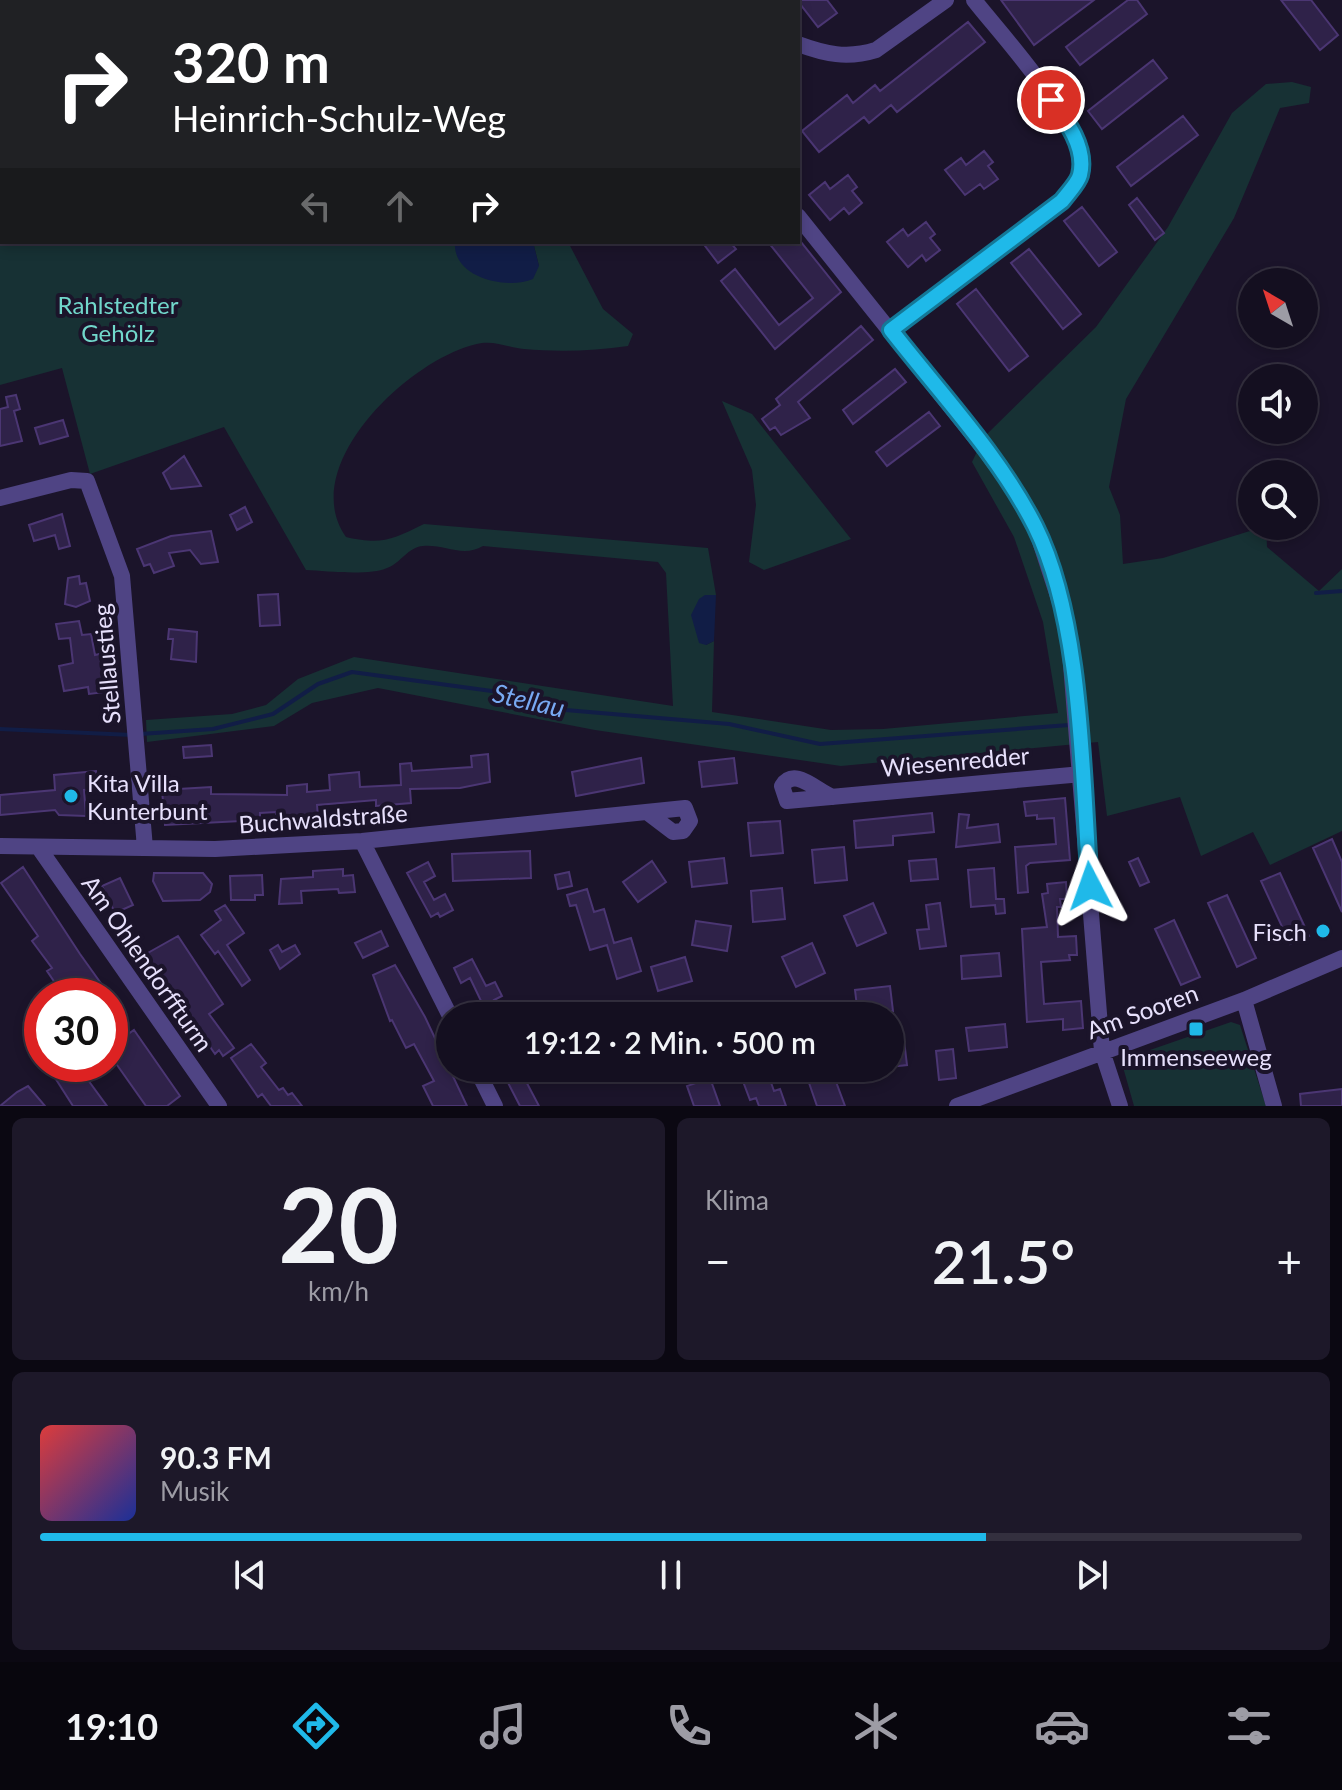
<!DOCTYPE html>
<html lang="de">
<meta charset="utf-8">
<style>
:root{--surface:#140f20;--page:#1d1829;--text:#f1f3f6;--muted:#9d9ca5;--line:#332f3e;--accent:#1fb9e9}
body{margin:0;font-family:Lato,sans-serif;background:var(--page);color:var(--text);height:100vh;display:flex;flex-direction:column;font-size:30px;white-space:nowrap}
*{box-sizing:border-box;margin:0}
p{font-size:26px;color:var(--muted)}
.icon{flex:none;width:44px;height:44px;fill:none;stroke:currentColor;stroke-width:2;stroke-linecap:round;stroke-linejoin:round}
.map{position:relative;height:1106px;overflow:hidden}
.panel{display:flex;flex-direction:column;gap:12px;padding:12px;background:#0b0812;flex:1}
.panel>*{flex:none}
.banner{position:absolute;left:0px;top:0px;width:800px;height:244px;box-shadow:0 4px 12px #0003,0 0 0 2px var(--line);background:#202124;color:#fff;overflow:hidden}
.needle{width:52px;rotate:321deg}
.tools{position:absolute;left:1238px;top:268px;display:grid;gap:16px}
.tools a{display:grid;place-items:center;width:80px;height:80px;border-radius:50%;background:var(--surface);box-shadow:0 4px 12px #0003,0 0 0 2px var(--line);font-size:40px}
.speed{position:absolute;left:24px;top:978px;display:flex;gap:16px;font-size:40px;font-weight:700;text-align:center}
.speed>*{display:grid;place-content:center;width:104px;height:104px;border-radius:50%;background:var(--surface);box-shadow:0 4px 12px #0003,0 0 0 2px var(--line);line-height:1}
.speed .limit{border:12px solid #d22;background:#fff;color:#111}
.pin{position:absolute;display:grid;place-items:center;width:68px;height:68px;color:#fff;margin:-34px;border:4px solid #fff;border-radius:50%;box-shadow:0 2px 8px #0007}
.me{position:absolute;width:88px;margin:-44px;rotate:356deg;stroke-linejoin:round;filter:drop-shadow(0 0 6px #0008)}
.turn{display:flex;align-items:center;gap:28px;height:168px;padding:0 40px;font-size:36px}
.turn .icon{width:104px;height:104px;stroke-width:2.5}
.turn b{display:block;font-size:56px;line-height:68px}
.lanes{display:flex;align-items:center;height:76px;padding:0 40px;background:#0003;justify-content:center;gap:40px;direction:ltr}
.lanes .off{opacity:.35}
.big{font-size:60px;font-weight:600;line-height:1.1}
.panel .widget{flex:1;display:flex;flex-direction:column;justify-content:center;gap:12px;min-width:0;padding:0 28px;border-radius:12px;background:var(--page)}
.panel .dial{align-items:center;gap:0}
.dial b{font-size:104px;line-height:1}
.song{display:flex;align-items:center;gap:24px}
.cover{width:96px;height:96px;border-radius:12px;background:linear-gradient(135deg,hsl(0 70% 55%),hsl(230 70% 35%))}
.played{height:8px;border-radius:4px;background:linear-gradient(90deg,var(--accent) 75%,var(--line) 75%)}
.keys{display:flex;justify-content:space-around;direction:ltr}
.heat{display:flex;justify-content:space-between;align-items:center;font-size:44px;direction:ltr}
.panel .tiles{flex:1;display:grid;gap:12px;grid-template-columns:1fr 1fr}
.widget:last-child{grid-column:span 2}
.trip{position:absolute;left:436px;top:1002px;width:468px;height:80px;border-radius:40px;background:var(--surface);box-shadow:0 4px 12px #0003,0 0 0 2px var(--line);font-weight:600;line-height:80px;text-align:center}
.tab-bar{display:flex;height:128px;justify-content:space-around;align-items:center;background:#08060d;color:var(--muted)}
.tab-bar .icon{width:56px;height:56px}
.tab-bar .current{color:var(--accent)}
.tab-bar b{font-size:36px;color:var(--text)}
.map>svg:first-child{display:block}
.green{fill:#173134}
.water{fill:#111d46}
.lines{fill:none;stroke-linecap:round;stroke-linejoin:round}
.stream{stroke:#111d46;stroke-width:4}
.building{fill:#2f2249;stroke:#4b3673;stroke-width:2}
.minor{stroke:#4f4484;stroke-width:16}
.route-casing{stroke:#147897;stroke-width:20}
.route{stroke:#1fb9e9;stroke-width:14}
.poi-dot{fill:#1fb9e9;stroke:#1b142a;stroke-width:3}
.labels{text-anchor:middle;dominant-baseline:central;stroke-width:8;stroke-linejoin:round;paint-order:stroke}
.park-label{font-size:24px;fill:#71d7cb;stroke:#1b142a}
.street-label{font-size:24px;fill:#e7e0fc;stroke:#1b142a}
.poi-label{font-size:24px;fill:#e7e0fc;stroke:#1b142a;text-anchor:start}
.water-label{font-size:26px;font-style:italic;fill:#78a9f2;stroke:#1b142a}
</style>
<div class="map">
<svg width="1342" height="1106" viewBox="0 0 1342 1106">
<rect width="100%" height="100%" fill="#1b142a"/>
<path class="green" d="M0,0H534L2,2V242H455L454,245L539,266L533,242H568L603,309L633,334L628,346C594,351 558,352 524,349C510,348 496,341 482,343C414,354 295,465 346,537C381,545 392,540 424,524L708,548L716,595H706V645L714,641L712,712L831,730L883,729L1058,713L1043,622L1014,537L972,462L984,437L1096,327L1168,227L1232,113L1266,84L1292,82L1311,87L1309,103L1280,108L1234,218L1126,399L1109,487L1120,515L1123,564L1163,558L1266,526L1267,547L1319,591L1342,569V831L1270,865L1253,832L1201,856L1180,797L1107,816L1098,742L841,766L595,730L378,688L312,703L274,726L147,742L146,720L232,714L266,705L298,679L354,657L673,706L666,573L658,562L483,546C463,558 444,544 423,546C408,547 401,563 387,568C369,576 326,571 306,570L224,427L90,474L62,368L0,385Z
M722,401L752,414L851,539L764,570L749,562L756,505L752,470Z
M1231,1022L1240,1025L1266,1106H1134L1121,1060Z"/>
<path class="water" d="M455,242H533L539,266L533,279C507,290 452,278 455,242Z
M705,595H716L714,641L706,645L699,643L691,615L699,599Z"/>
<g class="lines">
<path class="stream" d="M1316,593L1342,591
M0,729L132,735
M140,734L213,729L273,714L318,684L352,672L499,692L554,709L729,724L820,744L1069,725"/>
</g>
<path class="building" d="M797,0H827L837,13L818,27Z
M1001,0H1094L1034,45Z
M1128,0H1137L1147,14L1080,65L1066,47Z
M1281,0H1311L1338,35L1320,50Z
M968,22L985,42L897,112L891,105L869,123L864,117L819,152L802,131L847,95L853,103L875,85L880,91Z
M1153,60L1167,78L1102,129L1088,111Z
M1183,116L1198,135L1131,186L1117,167Z
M984,151L993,162L988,166L998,179L984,189L980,184L965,195L945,170L961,158L966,165Z
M848,175L857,187L852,191L862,203L849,214L844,208L830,220L809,195L825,182L830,189Z
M1137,198L1164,233L1155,240L1129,205Z
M1082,207L1117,252L1099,266L1064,221Z
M926,222L935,234L930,238L940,250L926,261L922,255L908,267L887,242L903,229L908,236Z
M702,242H730L736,249L718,263Z
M768,242H801L841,292L775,349L721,281L735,269L779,325L813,298Z
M1029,249L1081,314L1063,329L1011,263Z
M976,289L1028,356L1009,371L957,304Z
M861,326L873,340L798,402L810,418L781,435L775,427L770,430L762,419L780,405L776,399Z
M895,369L906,382L853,424L843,410Z
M16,395L20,409L14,411L22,441L0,446V409L8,407L6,397Z
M929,412L940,426L887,466L876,452Z
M63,420L68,436L40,444L35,428Z
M184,456L201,486L171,489L163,473Z
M245,507L252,522L237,530L230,515Z
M62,514L70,546L59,549L55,535L34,541L29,525Z
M211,531L218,562L201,564L190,550L169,553L174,566L154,573L150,564L144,566L137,549L171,536Z
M79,576L80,584L86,583L90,601L76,607L65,604L68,578Z
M278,594L280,625L260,626L258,595Z
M79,621L82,635L91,634L95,655L104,653L106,664L102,665L106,692L89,694L88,687L64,691L59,666L73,663L70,638L59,639L56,624Z
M169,629L197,632L196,662L171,659L173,639H168Z
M211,745L212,756L184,758L183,747Z
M488,754L490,782L460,788L410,789L411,803L376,806V800L317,805L318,817L277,819L276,812L260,813V820L165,825L162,790L211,787V794L287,795V786L307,784V792L330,790L329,775L359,772L360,787L401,785L400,764L411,763L412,771L472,767L471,756Z
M641,758L644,783L576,796L572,772Z
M734,758L737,783L702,787L699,762Z
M96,771L98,789L84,790L86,816L59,815L55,810L0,815V795L55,790L54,775Z
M1065,798L1070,860L1030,863L1026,866L1028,892L1018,893L1015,847L1056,844L1054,818L1037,819V815L1026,816L1024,802Z
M932,813L934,832L893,836V845L856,848L854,821Z
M959,814L969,815L967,828L998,824L1000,842L956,847Z
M780,821L783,853L751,856L748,823Z
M1332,839L1342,862V912L1313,848Z
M844,847L847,880L815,883L812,850Z
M530,851L531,878L453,881L452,854Z
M724,858L727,883L692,887L689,862Z
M1138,858L1149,882L1140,886L1129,862Z
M936,859L938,879L911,881L909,861Z
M652,861L666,882L638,902L623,882Z
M428,862L435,876L424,882L434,900L445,894L453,910L440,917L438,913L431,917L407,873Z
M23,867L80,954L110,996H64L47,971L52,968L32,941L38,936L1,883Z
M994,868L996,899H1004L1005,913L996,914L995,905L971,907L968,870Z
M343,869V876L353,875L355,892L339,893L338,889L301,891L302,903L279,904L281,879L313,877V871Z
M569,872L572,886L558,889L555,875Z
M154,873H203L212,884L210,892L200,900L163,901L153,881Z
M1280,873L1309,936L1290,944L1261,881Z
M262,875L263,895H255V900H231L230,876Z
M120,878L133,905L115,913L102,886Z
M1066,882L1067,899H1060L1061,907H1057L1058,937L1076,936L1077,955H1069L1070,960L1041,962L1044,1004L1081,1001L1083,1028L1063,1030V1019L1027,1022L1022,929L1047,927L1042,894L1048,893L1047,884Z
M782,888L785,919L753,922L751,891Z
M587,889L594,912L604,909L614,943L631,938L641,971L617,979L607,945L590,950L576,905L570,906L567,895Z
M1227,895L1256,958L1237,967L1208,903Z
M873,903L886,933L857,946L844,916Z
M940,903L946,946L920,949L917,930L929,929L926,905Z
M225,905L244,933L227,945L250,980L242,986L218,951L215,954L201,935L221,920L215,911Z
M1174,920L1200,977L1181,985L1155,929Z
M696,921L731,926L727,951L692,945Z
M381,931L388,946L363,958L355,943Z
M178,936L223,1004L209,1014L234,1048L223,1056L219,1050L215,1054L146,954Z
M812,943L825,973L796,987L782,957Z
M278,945L282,952L295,945L300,954L280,969L270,950Z
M999,953L1001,976L962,979L961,956Z
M685,957L692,981L658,991L651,967Z
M472,959L486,986L495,982L502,996L494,1000L503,1016H479L475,1006L482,1003L470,978L461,983L454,968Z
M395,965L425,1017L467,1106H433L423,1086L434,1081L414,1044L406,1048L392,1020L390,1021L373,975Z
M890,986L893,1011L858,1015L855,990Z
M1005,1024L1007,1047L969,1051L966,1028Z
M134,1030L180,1096L167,1106H146L110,1055V1047Z
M904,1040L907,1065L890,1067V1042Z
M251,1044L266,1063L261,1067L279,1090L283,1088L288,1095L292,1093L302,1106H271L262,1094L258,1097L231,1058Z
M953,1049L956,1078L939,1080L936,1051Z
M58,1064H87L95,1075L88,1080L107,1106H73L50,1070Z
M738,1068H766L774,1091L780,1089L786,1106H759L756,1098L750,1100Z
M797,1068L832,1071L845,1106H817L808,1080L803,1082Z
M520,1070L539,1106H520L505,1077Z
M710,1078L720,1106H694L687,1086Z
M28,1086L45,1106H0L17,1092Z
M1342,1089V1106H1301L1300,1094Z"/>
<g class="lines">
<path class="minor" d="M755,0L756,2
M540,2L541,0
M798,44C825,54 847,59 876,50L946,0
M798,216L982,446L1015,491L1036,529L1068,627L1102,1051L1120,1106
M891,330L1062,201C1068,193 1078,184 1080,176C1093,132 1001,35 974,0
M0,498L71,480L87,481L122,576L145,848
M833,797C816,791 795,766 782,786L787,801L1082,774
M362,841L450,1016
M0,846L215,849L362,841L685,808L690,821L683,831L673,832L648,813
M39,848L219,1106
M1244,1000L1274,1106
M476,1068L495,1106
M957,1106L1244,1000L1342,958"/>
</g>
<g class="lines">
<defs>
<path id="route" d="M1051,100C1066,120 1087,148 1080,175C1078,183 1068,193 1062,201L891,330C940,393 999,455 1035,526C1083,622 1082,779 1090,886"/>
</defs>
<use href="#route" class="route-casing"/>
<use href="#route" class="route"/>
</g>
<g class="poi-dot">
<circle cx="71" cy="796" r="8"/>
<circle cx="1323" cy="931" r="8"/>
<rect x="1188" y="1021" width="16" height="16" rx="4"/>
</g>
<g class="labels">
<g class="park-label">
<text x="118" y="304">Rahlstedter<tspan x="118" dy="28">Gehölz</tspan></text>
</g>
<g class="street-label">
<text transform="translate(106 664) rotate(-95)">Stellaustieg</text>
<text transform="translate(955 761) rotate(-5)">Wiesenredder</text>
<text transform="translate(323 818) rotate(-4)">Buchwaldstraße</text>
<text transform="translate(148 963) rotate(55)">Am Ohlendorffturm</text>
<text transform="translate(1142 1011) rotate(-20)">Am Sooren</text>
</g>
<g class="poi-label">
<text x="87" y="782">Kita Villa<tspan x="87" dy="28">Kunterbunt</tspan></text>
<text x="1307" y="931" text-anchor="end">Fisch</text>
<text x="1196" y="1056" text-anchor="middle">Immenseeweg</text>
</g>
<g class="water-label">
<text transform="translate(529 700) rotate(13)">Stellau</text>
</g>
</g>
</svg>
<div class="tools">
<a><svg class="needle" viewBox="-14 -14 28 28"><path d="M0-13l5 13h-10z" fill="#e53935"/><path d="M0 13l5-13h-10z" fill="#9d9ca5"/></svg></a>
<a><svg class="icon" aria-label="sound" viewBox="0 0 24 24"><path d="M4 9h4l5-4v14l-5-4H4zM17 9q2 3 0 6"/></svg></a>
<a><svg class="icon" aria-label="search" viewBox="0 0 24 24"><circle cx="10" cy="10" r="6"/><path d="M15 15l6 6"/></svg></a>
</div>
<div class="speed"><div class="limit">30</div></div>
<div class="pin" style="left:1051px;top:100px;background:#d93025"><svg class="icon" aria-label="arrive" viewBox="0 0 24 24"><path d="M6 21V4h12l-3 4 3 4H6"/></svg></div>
<svg class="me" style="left:1090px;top:886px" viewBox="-20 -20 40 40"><path d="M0-17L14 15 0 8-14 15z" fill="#1fb9e9" stroke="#fff" stroke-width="4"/></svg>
<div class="trip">19:12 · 2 Min. · 500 m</div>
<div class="banner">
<div class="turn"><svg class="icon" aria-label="right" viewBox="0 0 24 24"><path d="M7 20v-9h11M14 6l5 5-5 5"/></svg><div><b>320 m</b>Heinrich-Schulz-Weg</div></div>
<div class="lanes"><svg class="icon off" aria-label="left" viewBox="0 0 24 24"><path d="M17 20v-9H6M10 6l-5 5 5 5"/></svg><svg class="icon off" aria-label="ahead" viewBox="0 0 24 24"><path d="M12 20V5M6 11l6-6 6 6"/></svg><svg class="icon" aria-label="right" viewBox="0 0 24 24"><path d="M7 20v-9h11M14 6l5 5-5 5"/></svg></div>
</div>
</div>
<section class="panel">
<div class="tiles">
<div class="widget dial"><b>20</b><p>km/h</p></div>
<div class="widget"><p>Klima</p>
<div class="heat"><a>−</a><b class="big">21.5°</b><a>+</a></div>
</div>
<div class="widget">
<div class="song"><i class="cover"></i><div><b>90.3 FM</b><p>Musik</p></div></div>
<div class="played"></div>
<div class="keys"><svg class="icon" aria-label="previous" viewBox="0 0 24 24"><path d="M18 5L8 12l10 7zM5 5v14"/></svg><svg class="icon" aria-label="pause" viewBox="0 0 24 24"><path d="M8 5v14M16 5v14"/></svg><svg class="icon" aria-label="next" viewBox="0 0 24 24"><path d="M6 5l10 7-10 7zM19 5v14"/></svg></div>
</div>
</div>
</section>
<nav class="tab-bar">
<b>19:10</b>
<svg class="icon current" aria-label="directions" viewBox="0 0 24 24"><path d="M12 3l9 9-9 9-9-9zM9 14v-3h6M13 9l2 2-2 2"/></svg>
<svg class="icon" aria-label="music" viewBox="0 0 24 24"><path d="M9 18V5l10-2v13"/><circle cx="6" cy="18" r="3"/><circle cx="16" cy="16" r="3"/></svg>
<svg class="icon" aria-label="phone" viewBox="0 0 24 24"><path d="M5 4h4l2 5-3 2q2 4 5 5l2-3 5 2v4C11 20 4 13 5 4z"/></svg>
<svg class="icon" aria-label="climate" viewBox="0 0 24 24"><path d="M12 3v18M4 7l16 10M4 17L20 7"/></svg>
<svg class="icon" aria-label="car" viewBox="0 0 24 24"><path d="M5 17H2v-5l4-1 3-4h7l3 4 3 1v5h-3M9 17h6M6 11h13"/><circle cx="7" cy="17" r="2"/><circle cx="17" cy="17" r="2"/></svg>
<svg class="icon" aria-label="filters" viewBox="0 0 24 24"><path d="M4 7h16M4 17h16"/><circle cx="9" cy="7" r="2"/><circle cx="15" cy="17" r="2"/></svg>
</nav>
